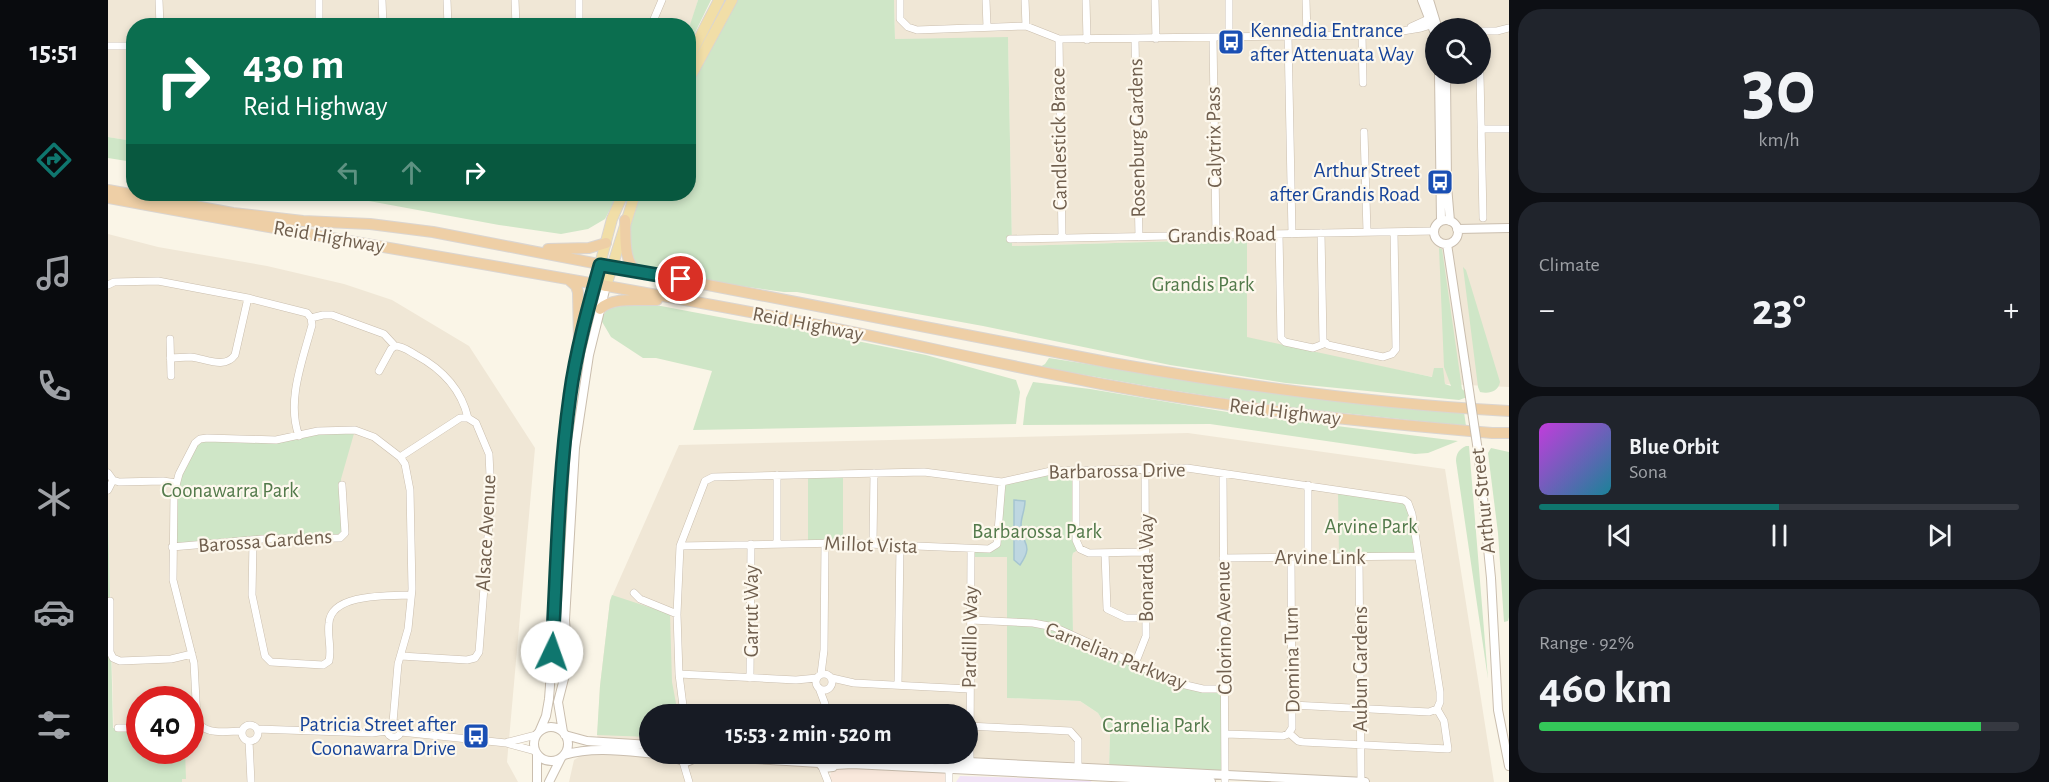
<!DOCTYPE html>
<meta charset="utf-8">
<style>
:root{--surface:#171b24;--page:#20242c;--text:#f1f3f6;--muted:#9ea1a6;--line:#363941;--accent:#0f766e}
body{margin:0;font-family:"Alegreya Sans",sans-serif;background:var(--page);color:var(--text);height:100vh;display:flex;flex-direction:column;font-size:22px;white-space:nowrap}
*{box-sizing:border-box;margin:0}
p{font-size:20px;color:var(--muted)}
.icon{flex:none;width:33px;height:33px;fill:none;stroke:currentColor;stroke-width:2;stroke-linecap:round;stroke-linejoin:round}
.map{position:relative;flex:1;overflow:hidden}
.side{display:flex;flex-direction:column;gap:9px;padding:9px;background:#0d0f14;width:540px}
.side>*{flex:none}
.top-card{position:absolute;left:18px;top:18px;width:570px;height:183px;border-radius:24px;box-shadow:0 3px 9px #0003;background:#0b6e4f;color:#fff;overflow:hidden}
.fabs{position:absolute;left:1317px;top:18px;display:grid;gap:12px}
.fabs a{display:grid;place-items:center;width:66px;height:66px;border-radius:50%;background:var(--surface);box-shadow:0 3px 9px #0003;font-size:30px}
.speed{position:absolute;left:18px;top:686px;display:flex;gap:12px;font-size:30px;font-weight:700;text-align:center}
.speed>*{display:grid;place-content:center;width:78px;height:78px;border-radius:50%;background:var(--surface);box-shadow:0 3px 9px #0003;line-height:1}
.speed .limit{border:9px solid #d22;background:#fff;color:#111}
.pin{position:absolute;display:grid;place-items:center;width:51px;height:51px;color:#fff;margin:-26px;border:3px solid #fff;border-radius:50%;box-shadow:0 2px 6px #0007}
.me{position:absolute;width:66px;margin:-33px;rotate:3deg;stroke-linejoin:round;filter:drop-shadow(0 0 4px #0008)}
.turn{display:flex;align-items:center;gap:21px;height:126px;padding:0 18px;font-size:27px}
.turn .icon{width:78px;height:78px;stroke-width:2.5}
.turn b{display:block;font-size:42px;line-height:51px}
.lanes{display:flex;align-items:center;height:57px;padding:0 18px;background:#0003;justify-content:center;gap:30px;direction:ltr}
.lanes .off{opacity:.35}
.big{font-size:45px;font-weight:600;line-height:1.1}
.side .card{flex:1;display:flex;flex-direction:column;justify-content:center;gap:9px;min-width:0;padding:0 21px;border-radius:24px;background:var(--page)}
.side .dial{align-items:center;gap:0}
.dial b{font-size:78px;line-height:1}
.song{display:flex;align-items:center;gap:18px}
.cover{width:72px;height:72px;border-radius:9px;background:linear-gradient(135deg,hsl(290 70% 55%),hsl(190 70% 35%))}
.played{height:6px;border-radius:3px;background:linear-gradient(90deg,var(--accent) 50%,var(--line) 50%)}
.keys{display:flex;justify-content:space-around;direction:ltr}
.heat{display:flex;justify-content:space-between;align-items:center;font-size:33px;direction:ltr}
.charge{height:9px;border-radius:4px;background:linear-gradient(90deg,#34c759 92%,var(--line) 0)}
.trip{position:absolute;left:531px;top:704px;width:339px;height:60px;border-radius:30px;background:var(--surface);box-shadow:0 3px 9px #0003;font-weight:600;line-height:60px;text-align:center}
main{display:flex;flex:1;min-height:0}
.dock{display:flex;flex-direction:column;width:108px;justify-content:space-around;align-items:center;background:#090b0e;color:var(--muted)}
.dock .icon{width:42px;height:42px}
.dock .current{color:var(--accent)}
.dock b{font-size:27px;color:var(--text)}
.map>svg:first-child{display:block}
.residential{fill:#f0e7d6;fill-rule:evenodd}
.commercial{fill:#f9e8dc}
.education{fill:#f1e3f6}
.green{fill:#cfe6c7}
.water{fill:#bed7e1;stroke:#a5c5d1;stroke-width:1.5}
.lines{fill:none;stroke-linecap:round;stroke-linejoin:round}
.minor-casing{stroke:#cabeae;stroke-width:8}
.tertiary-casing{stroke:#cabeae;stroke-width:10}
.primary-casing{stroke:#dad5d1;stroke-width:12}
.trunk-casing{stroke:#dad5d1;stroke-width:12}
.minor{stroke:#fff;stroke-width:7}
.tertiary{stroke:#fff;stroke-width:8}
.primary{stroke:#f1dea7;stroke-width:10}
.trunk{stroke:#eecfa6;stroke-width:10}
.tertiary-bridge-casing{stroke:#cabeae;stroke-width:10;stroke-linecap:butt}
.tertiary-bridge{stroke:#fff;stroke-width:8}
.route-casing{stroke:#0a4d48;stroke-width:15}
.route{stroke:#0f766e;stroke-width:10}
.labels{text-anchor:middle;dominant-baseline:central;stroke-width:4.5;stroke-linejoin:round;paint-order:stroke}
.transit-label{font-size:21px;fill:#164399;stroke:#fdf8ed;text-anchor:end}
.street-label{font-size:21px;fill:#705f4e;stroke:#fdf8ed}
.park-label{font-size:21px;fill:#537a4b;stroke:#fdf8ed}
</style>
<main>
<nav class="dock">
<b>15:51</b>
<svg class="icon current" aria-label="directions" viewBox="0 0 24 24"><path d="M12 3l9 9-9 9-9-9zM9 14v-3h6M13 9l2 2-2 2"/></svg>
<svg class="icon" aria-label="music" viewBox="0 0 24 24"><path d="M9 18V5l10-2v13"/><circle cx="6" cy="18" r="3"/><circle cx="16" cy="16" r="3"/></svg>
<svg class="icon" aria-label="phone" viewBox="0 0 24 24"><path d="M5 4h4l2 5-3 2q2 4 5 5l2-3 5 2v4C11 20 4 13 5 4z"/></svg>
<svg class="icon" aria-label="climate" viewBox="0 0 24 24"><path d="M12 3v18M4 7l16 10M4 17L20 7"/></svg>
<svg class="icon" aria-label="car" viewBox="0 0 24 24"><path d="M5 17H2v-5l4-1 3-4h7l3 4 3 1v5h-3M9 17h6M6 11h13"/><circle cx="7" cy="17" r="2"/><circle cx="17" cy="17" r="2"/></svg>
<svg class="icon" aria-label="filters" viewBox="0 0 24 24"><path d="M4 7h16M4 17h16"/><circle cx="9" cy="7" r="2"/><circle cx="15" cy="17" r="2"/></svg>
</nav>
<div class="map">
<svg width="1401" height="782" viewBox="0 0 1401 782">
<rect width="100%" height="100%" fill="#faf5e7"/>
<path class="residential" d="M0,0H590L581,31L580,26H26L25,141L0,137Z
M786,0H1401V387L1337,384L1334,368L1325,377L1139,340L1138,239L904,246L900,38L787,39ZM1328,28H1372V74H1328Z
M0,234L50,247L159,266L236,284L284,300L361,346L427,448L399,762L410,782H7L0,512ZM32,699H82V750H32Z
M1080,433L1337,469L1386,782H1257L1117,775L1086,688L965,635L964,558L965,553L972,549L890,540L864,557H899V698L972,701L990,713L1002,733L1001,769L727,753H860V714H542L541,745L489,742L492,686L502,601L571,445Z
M474,750L711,764L720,782H461L466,760L474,755Z"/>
<path class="commercial" d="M725,767L841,769V782H720Z"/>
<path class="education" d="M852,776L984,780L983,782H848Z"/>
<path class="green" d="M590,0H603L581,45V28Z
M624,0H786L787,39L900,37L904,246L1139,239V337L1324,377L1326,368H1335L1337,384L1343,386L1336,367L1331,248L1334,249L1354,389L1362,396L1351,400L1178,383L1062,365L875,326L689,292H676L528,271L518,244L527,194H580L581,81Z
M0,137L25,141V162L0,158Z
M223,194H510L497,219L480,229L453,234L391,225Z
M1355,267L1358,270L1392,382C1390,392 1381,394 1372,392L1370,387Z
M518,305L553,306L648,324L675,326L818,355L908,380L912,392L908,424L585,430L604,371L548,358H535L503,337L493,320L499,309Z
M941,358L1017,370L1356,412L1358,426L1159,405L1056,389L932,367L937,364Z
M925,382L982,389L1131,414L1350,441L1320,453L1307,454L1102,424L915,425L918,398Z
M247,430L233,479L237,533L230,537L64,547L68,483L92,439L168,440L210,431Z
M1358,446H1361L1380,679L1348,461C1348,454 1351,449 1358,446Z
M1383,448L1401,452V617L1400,621L1396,622L1390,533L1380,453Z
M968,470V540L972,549L965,553L964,558L965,635L1069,683L1117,689V775L1001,769L1002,733L990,713L972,701L899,698V557H863V549L887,547L894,482Z
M700,474H735V543H700Z
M1230,490L1300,503L1310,556L1231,557Z
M0,512L5,728H31L32,750H77L78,779H74V782H0Z
M504,595L562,614L564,682L570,714H542L541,737L489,735L492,686L502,601Z"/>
<path class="water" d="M906,500L917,501C917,510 913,517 913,525C913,545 927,543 912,565L906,560Z"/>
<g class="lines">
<defs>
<path id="minor" d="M51,0L52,26
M211,0V26
M274,0L275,26
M339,0L340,26
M407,0L408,26
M471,0V26
M792,0V19L800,27L809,30L918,26L951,39L1270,35L1313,28L1326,24
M878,0L879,27
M917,0L918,26
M978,0L979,40
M1047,0L1048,39
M1121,0V37
M1198,0L1199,36
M543,26L554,0
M1303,27L1325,17
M1372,31H1389L1401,28
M1254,35L1255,83
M1180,36L1184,234
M1105,38L1108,235
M951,39L954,238
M1027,40L1031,237
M0,46H26
M1372,74L1375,218
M1373,129H1401
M1256,132L1259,232
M1213,233L1215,341L1220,345L1275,357L1284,354L1288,349L1286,232
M1171,234L1173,338L1177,342L1205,348L1218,343
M902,239L1326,231
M0,285L6,282L50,281L140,298L199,313L203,318L204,325C195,359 178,401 191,436
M203,318L215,315H224L276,334L287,346C295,346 301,351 308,355C334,369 353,388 360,418
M62,339L63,376
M62,358C69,358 75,357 82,357C97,358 116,370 127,355L140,298
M271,371L283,349L287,346
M292,457L352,418H360L368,423L381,454L383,497L371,652L367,658L359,660L293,656
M968,470V540L972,549L981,553L1037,552
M0,473L5,480L11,482L55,481L68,483
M1115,474L1117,782
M1200,485V557
M0,490L5,480
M145,541L144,595L157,656L163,662L215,665L221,661C224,648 219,636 221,623C223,593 281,596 303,595
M669,543V475
M765,543L766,473
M572,546L735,543L881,549L889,544L894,482
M64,547L155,539L232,538L237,533L234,485
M997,553L999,609L1018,618H1038
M1251,557L1253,782
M1115,558L1310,556
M526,593L532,599L569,614
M2,601V652L5,658L12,661L63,659L84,654
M863,620L925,623L946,627L1069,683L1095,689H1117
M1027,664L1038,636L1037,469
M708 682a8 8 0 1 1 16 0a8 8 0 1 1-16 0Z
M571,674L688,680L709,678
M713,674L716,650L717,543
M642,678L643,544
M724,678L746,683L861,689
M790,685L792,545
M711,688L717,704L718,714
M576,712L624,714
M576,714L571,674L569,614L572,546L597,481L605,477L816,472L894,482L943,471L1079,468L1296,500L1300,503L1304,514L1332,692V702L1329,709L1321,712L1184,705
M279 730a7 7 0 1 1 14 0a7 7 0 1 1-14 0Z
M92,725L89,719L86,663L65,580L66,493L71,474L87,443L92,439L99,438L168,440L210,431L247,430L266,437L292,457L297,464L302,490L304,589L300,629L290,664L285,722
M134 733a8 8 0 1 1 16 0a8 8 0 1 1-16 0Z
M860,726L962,731L970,740V767
M82,727L92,725C102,735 121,731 134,731
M10,728H32
M149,729L264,733L279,731
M293,732L398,743L427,751
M1181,733L1190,741L1195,742L1340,749L1336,721L1329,709
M1117,734L1175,736L1180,734L1184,728L1183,557
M141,741L143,782
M400,742L428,735
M862,761L863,549
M575,762L581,782
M714,767L720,782
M841,782V764"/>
<path id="tertiary" d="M1314,0L1328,36
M1321,0L1328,23
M1331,74L1333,221
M1338,74L1339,186L1342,221
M1326 232a12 12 0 1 1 24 0a12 12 0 1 1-24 0Z
M1349,229L1401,228
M1339,244L1358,370
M1371,458L1383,578L1390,710L1401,766
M426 744a17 17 0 1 1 34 0a17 17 0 1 1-34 0Z
M432,730L438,716L441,699C452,561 443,416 487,283
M455,732L450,702L460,663L457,620L467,448L481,355L498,286
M457,735L479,741L542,745
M567,753L570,759L578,762L583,760L588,753
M698,753H706
M711,753L710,762L716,768L725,767L729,760
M728,753L841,761L1257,782
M429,755V782
M456,755C489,745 527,753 560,755L569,757
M586,758L599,756L711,763
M727,765L744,764L1103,782
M441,782L453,758"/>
<path id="primary" d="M580,60L611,0
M580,81L624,0
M487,283L504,219L515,194
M498,286L527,194"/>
<path id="trunk" d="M0,190L125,213L195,221L262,224L325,232L1004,363C1135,386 1268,404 1401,411
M0,198C224,240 450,275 674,318C783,339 890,364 999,385C1127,409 1255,422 1384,433H1401
M517,220C518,236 515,260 528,271
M440,249L481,248L498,243
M460,279L468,286L470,292L471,343
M492,309C505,296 532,301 549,300"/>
</defs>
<use href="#minor" class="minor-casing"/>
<use href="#tertiary" class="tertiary-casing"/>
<use href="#primary" class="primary-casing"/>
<use href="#trunk" class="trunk-casing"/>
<use href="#minor" class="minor"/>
<use href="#tertiary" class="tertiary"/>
<use href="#primary" class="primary"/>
<use href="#trunk" class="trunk"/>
<defs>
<path id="tertiary-bridge" d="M1358,370L1371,458"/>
</defs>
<use href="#tertiary-bridge" class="tertiary-bridge-casing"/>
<use href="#tertiary-bridge" class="tertiary-bridge"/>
</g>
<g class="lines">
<defs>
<path id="route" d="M444,652C449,566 450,480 462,395C468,351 480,308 492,265L573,279"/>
</defs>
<use href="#route" class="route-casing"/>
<use href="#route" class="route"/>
</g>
<defs>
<symbol id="bus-square" viewBox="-11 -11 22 22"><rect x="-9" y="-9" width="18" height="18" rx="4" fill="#1a4fb4" stroke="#fdf8ed"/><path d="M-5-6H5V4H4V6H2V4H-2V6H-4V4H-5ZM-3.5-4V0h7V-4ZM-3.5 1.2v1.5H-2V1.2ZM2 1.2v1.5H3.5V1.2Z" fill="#fff"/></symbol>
</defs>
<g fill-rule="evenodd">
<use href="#bus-square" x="1108" y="27" width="30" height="30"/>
<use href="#bus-square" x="1317" y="167" width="30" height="30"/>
<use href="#bus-square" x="353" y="721" width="30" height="30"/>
</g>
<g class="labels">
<g class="transit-label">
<text x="1142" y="30" text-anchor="start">Kennedia Entrance<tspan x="1142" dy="24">after Attenuata Way</tspan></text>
<text x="1312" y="170">Arthur Street<tspan x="1312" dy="24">after Grandis Road</tspan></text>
<text x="348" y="724">Patricia Street after<tspan x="348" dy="24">Coonawarra Drive</tspan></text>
</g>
<g class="street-label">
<text transform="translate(1106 137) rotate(-91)">Calytrix Pass</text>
<text transform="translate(1029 138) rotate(-91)">Rosenburg Gardens</text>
<text transform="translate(951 139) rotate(-91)">Candlestick Brace</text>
<text transform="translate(1114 235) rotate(-1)">Grandis Road</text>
<text transform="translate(221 237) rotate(10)">Reid Highway</text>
<text transform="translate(700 324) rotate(11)">Reid Highway</text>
<text transform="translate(1177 412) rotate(7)">Reid Highway</text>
<text transform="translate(1009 471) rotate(-1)">Barbarossa Drive</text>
<text transform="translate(1375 501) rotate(-96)">Arthur Street</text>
<text transform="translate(378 533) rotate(-87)">Alsace Avenue</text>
<text transform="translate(157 541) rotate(-4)">Barossa Gardens</text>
<text transform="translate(763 545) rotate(2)">Millot Vista</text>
<text x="1212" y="557">Arvine Link</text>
<text transform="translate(1038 568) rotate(-90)">Bonarda Way</text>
<text transform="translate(643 611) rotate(-90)">Garrut Way</text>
<text transform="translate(1116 628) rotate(-91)">Colorino Avenue</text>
<text transform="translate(862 637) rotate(-89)">Pardillo Way</text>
<text transform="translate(1008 656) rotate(22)">Carnelian Parkway</text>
<text transform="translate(1184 660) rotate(-91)">Domina Turn</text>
<text transform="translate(1252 669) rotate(-90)">Aubun Gardens</text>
</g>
<g class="park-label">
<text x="1095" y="284">Grandis Park</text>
<text x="122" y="490">Coonawarra Park</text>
<text x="1263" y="526">Arvine Park</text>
<text x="929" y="531">Barbarossa Park</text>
<text x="1048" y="725">Carnelia Park</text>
</g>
</g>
</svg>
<div class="fabs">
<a><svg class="icon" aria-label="search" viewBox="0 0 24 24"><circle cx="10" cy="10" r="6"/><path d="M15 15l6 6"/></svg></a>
</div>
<div class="speed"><div class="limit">40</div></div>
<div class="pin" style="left:573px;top:279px;background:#d93025"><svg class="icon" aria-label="arrive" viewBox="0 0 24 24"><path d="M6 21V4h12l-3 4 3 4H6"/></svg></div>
<svg class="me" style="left:444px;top:652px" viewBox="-20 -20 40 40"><circle r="19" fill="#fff"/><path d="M0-13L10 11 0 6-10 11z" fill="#0f766e"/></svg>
<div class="trip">15:53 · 2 min · 520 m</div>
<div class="top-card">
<div class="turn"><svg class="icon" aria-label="right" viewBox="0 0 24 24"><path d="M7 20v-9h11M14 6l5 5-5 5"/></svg><div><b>430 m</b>Reid Highway</div></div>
<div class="lanes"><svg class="icon off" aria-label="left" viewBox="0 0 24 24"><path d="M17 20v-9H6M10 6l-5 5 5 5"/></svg><svg class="icon off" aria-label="ahead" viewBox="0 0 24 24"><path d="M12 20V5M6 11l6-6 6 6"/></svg><svg class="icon" aria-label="right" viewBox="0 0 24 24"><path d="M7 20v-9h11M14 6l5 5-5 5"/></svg></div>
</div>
</div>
<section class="side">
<div class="card dial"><b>30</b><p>km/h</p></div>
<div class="card"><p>Climate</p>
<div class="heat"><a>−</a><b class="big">23°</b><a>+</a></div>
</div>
<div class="card">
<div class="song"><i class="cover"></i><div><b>Blue Orbit</b><p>Sona</p></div></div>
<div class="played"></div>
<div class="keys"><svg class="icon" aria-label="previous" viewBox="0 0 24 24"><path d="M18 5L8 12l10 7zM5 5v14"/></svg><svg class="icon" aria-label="pause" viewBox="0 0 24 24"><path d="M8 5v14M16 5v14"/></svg><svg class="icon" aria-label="next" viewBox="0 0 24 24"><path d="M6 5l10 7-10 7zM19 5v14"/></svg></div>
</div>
<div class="card"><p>Range · 92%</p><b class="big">460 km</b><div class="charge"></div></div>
</section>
</main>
